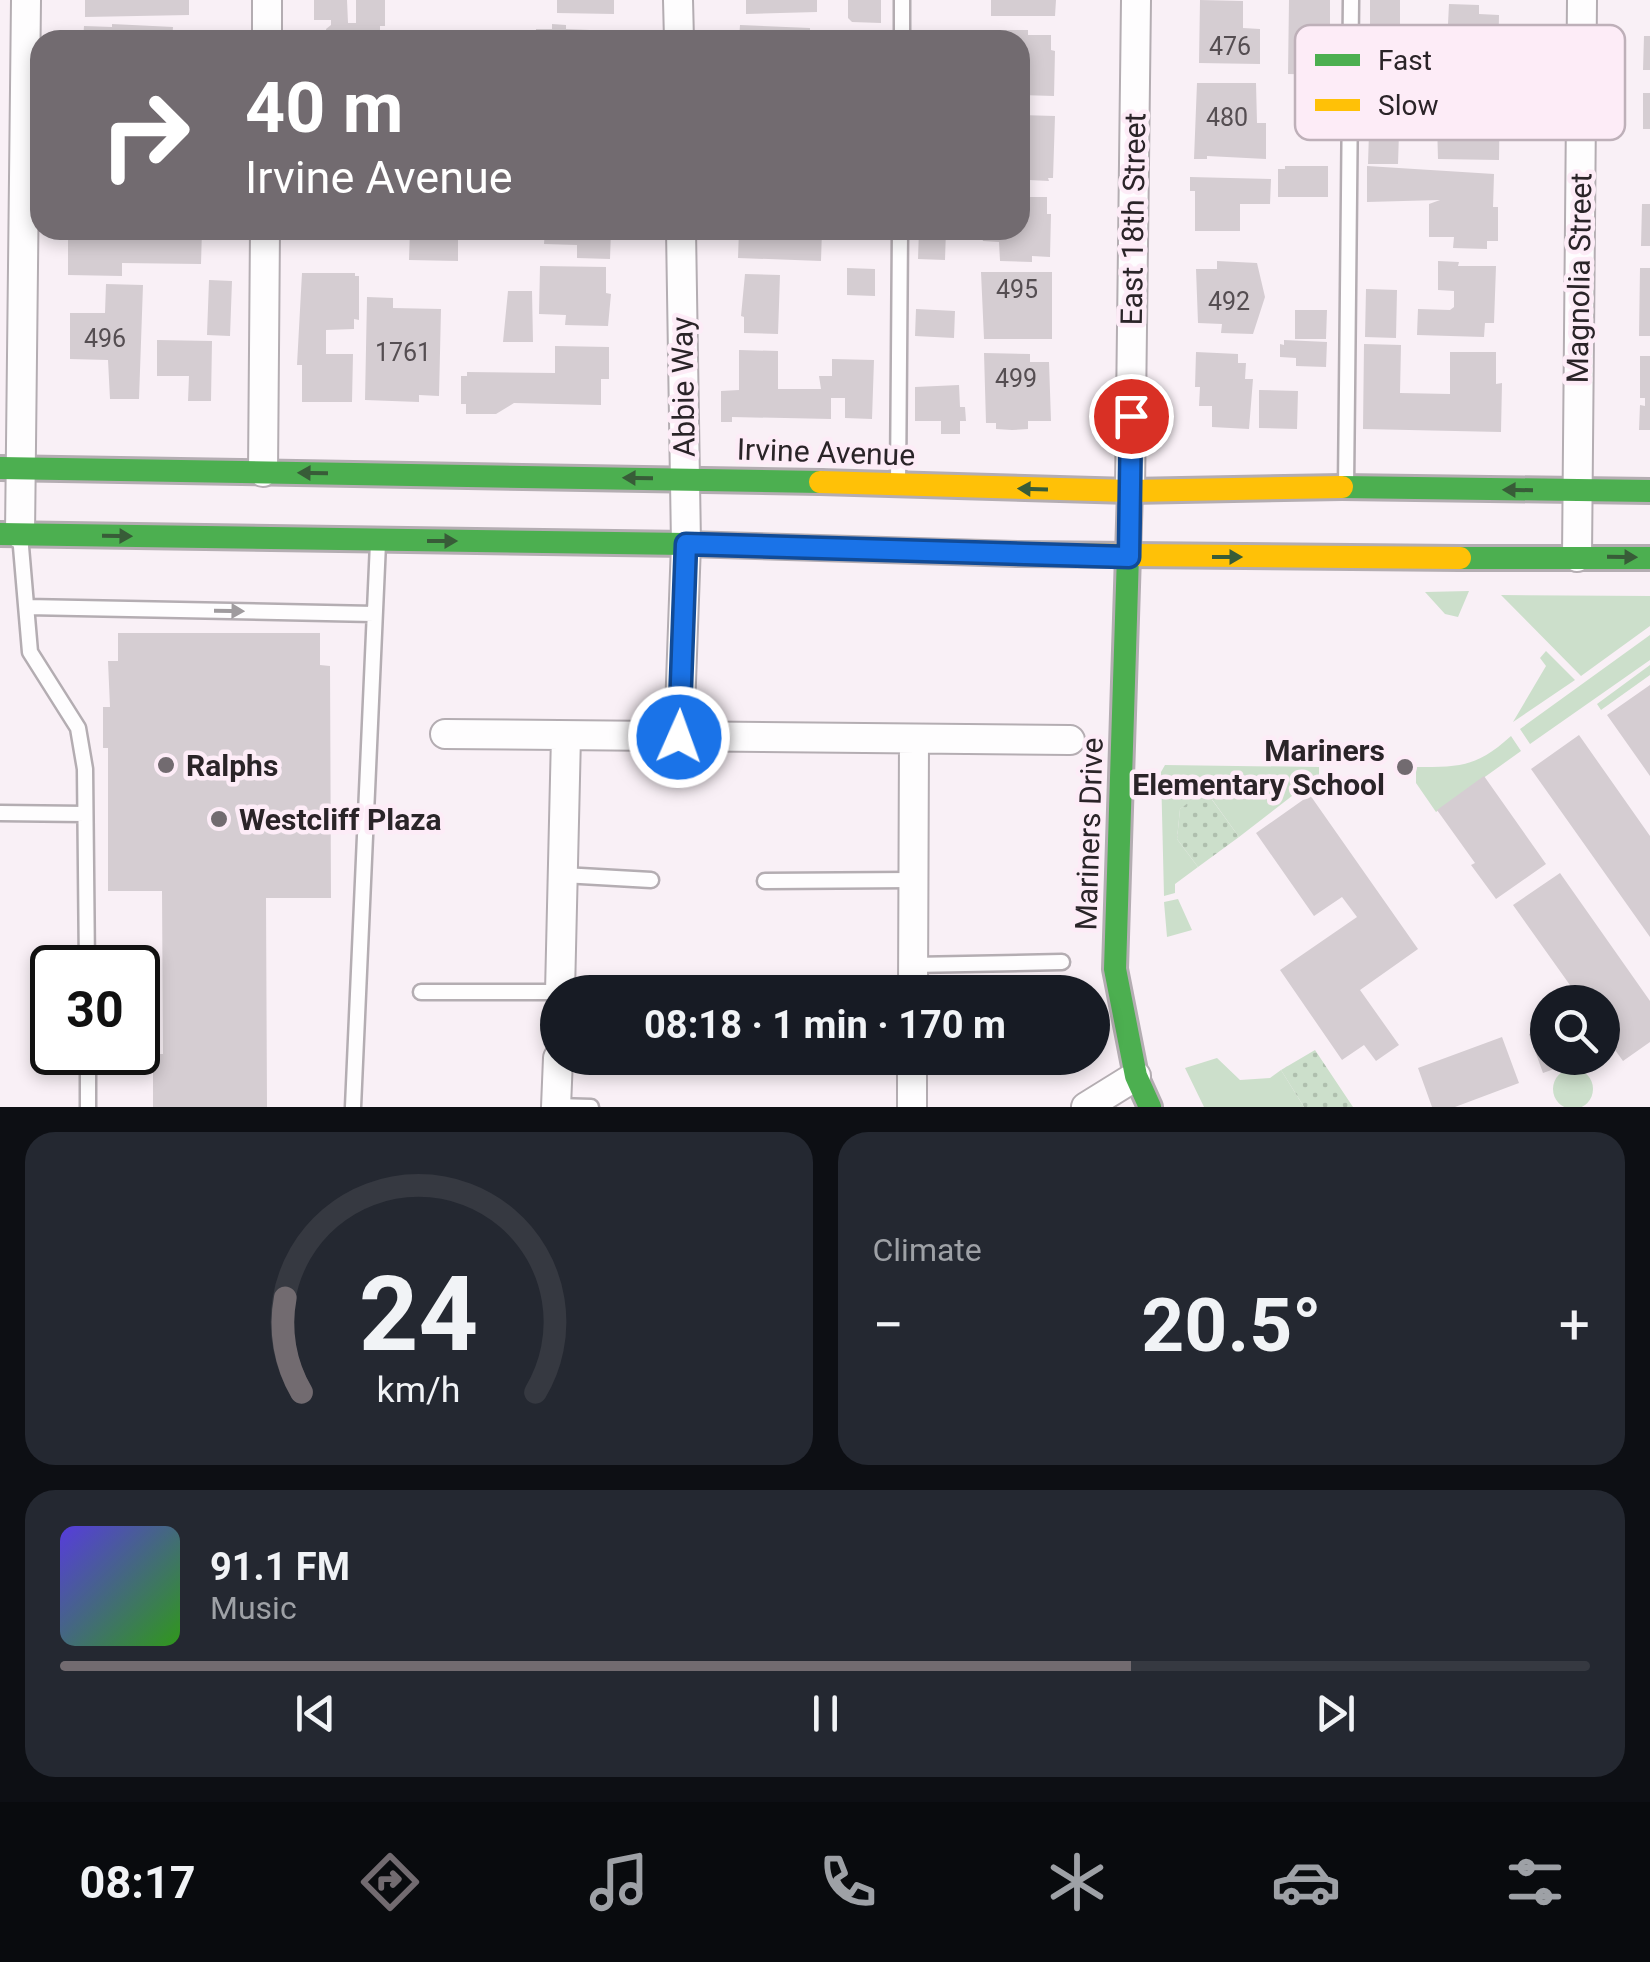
<!DOCTYPE html>
<meta charset="utf-8">
<style>
:root{--surface:#171b24;--page:#242831;--text:#f1f3f6;--muted:#9ea1a6;--line:#363941;--accent:#726b70}
body{margin:0;font-family:Roboto,sans-serif;background:var(--page);color:var(--text);height:100vh;display:flex;flex-direction:column;font-size:38px;white-space:nowrap}
*{box-sizing:border-box;margin:0}
p{font-size:32px;color:var(--muted)}
.icon{flex:none;width:55px;height:55px;fill:none;stroke:currentColor;stroke-width:2;stroke-linecap:round;stroke-linejoin:round}
.map{position:relative;height:1107px;overflow:hidden}
.details{display:flex;flex-direction:column;gap:25px;padding:25px;background:#0d0f14;flex:1}
.details>*{flex:none}
.banner{position:absolute;left:30px;top:30px;width:1000px;height:210px;border-radius:30px;box-shadow:0 5px 15px #0003;background:#726b70;color:#fff;overflow:hidden}
.tools{position:absolute;left:1530px;top:985px;display:grid;gap:20px}
.tools a{display:grid;place-items:center;width:90px;height:90px;border-radius:50%;background:var(--surface);box-shadow:0 5px 15px #0003;font-size:50px}
.speed{position:absolute;left:30px;top:945px;display:flex;gap:20px;font-size:50px;font-weight:700;text-align:center}
.speed>*{display:grid;place-content:center;width:130px;height:130px;border-radius:50%;background:var(--surface);box-shadow:0 5px 15px #0003;line-height:1}
.speed .limit{border:5px solid #111;border-radius:15px;background:#fff;color:#111}
.pin{position:absolute;display:grid;place-items:center;width:85px;height:85px;color:#fff;margin:-42px;border:5px solid #fff;border-radius:50%;box-shadow:0 2px 10px #0007}
.me{position:absolute;width:110px;margin:-55px;rotate:2deg;stroke-linejoin:round;filter:drop-shadow(0 0 8px #0008)}
.turn{display:flex;align-items:center;gap:35px;height:210px;padding:0 50px;font-size:45px}
.turn .icon{width:130px;height:130px;stroke-width:2.5}
.turn b{display:block;font-size:70px;line-height:85px}
.big{font-size:75px;font-weight:700;line-height:1.1}
.details .tile{flex:1;display:flex;flex-direction:column;justify-content:center;gap:15px;min-width:0;padding:0 35px;border-radius:30px;background:var(--page)}
.details .dial{align-items:center;gap:0}
.dial svg{height:260px;overflow:visible;fill:none;stroke:var(--line);stroke-width:7;stroke-linecap:round;text-anchor:middle}
.dial text{fill:var(--text);stroke:none}
.song{display:flex;align-items:center;gap:30px}
.cover{width:120px;height:120px;border-radius:15px;background:linear-gradient(135deg,hsl(250 70% 55%),hsl(110 70% 35%))}
.played{height:10px;border-radius:5px;background:linear-gradient(90deg,var(--accent) 70%,var(--line) 70%)}
.keys{display:flex;justify-content:space-around;direction:ltr}
.heat{display:flex;justify-content:space-between;align-items:center;font-size:55px;direction:ltr}
.details .tiles{flex:1;display:grid;gap:25px;grid-template-columns:1fr 1fr}
.tile:last-child{grid-column:span 2}
.trip{position:absolute;left:540px;top:975px;width:570px;height:100px;border-radius:50px;background:var(--surface);box-shadow:0 5px 15px #0003;font-weight:700;line-height:100px;text-align:center}
.tab-bar{display:flex;height:160px;justify-content:space-around;align-items:center;background:#090b0e;color:var(--muted)}
.tab-bar .icon{width:70px;height:70px}
.tab-bar .active{color:var(--accent)}
.tab-bar b{font-size:45px;color:var(--text)}
.map>svg:first-child{display:block}
.green{fill:#ccdfcb}
.park{fill:url(#park-dots)}
.building{fill:#d5cdd2}
.lines{fill:none;stroke-linecap:round;stroke-linejoin:round}
.lane-casing{stroke:#b4adb2;stroke-width:19}
.street-casing{stroke:#b4adb2;stroke-width:32}
.fast-casing{stroke:#b4adb2;stroke-width:28}
.slow-casing{stroke:#b4adb2;stroke-width:28}
.lane{stroke:#fefdfe;stroke-width:14}
.street{stroke:#fefdfe;stroke-width:28}
.fast{stroke:#4caf50;stroke-width:22}
.slow{stroke:#ffc107;stroke-width:22}
.oneway{fill:#385c38}
.oneway2{fill:#9f9b9e}
.route-casing{stroke:#114b97;stroke-width:25}
.route{stroke:#1a73e8;stroke-width:18}
.poi-dot{fill:#726b70;stroke:#fdecf7;stroke-width:4}
.labels{text-anchor:middle;dominant-baseline:central;stroke-width:9;stroke-linejoin:round;paint-order:stroke}
.number-label{font-size:25px;fill:#554e52}
.street-label{font-size:30px;fill:#2a2428;stroke:#fdecf7}
.poi-label{font-size:30px;font-weight:bold;fill:#2a2428;stroke:#fdecf7;text-anchor:start}
.key{fill:#fdecf7;stroke:#beb0b9;stroke-width:2.5}
.key-label{font-size:28px;fill:#2a2428}
</style>
<div class="map">
<svg width="1650" height="1107" viewBox="0 0 1650 1107">
<defs>
<pattern id="park-dots" width="8" height="8" patternUnits="userSpaceOnUse" patternTransform="scale(2.5)"><rect width="8" height="8" fill="#ccdfcb"/><path d="M2 2h.1M6 6h.1" fill="none" stroke="#afbfae" stroke-width="1.8" stroke-linecap="round"/></pattern>
</defs>
<rect width="100%" height="100%" fill="#f9f0f6"/>
<path class="green" d="M1469,591L1458,617L1445,614L1425,592Z
M1501,595L1650,596V626L1581,676Z
M1650,635V660L1530,744L1520,729Z
M1546,651L1575,680L1513,722L1546,666L1540,658Z
M1650,665V675L1601,710L1597,704Z
M1511,736L1521,751L1436,812L1416,783V767C1460,767 1477,767 1511,736Z
M1165,765L1319,767V775L1239,837L1206,791L1180,809L1177,839L1198,867L1175,884V893L1164,896L1161,772Z
M1178,899L1192,930L1167,937L1164,902Z
M1217,1058L1240,1080L1270,1078L1281,1070L1304,1107H1204L1185,1068Z
M1553 1089a20 20 0 1 1 40 0a20 20 0 1 1-40 0Z"/>
<path class="park" d="M1205,790L1239,837L1198,867L1177,839L1180,809Z
M1315,1050L1353,1107H1304L1281,1070Z"/>
<path class="building" d="M85,0H189V15L85,17Z
M314,0H347L348,23H356V0H385V26H380V40H328L326,29L331,25V20H314Z
M557,0H614V14L557,13Z
M746,0H817V12L746,14Z
M848,0H881V23L852,22L848,18Z
M991,0H1056L1055,16H991Z
M1200,0L1243,1V28L1260,29V64L1199,63Z
M1289,0H1330V75L1288,74Z
M1370,0H1400V24H1370Z
M1449,4L1479,5V14L1499,15L1498,66H1465V73H1435V43H1457V25L1448,24Z
M112,24L173,27L172,40H83L84,26L112,27Z
M552,24L566,25V29L614,31L613,40H536V29H552Z
M740,25L810,28V40H739Z
M975,30H1028V35H1051V50L1055,51L1054,96L1020,95V40H975Z
M1644,36H1650V70H1643Z
M1197,83H1256L1257,123H1266V159L1207,156V159H1194Z
M1436,89L1500,90L1499,160L1438,159Z
M1643,93H1650V129H1643Z
M1020,115L1055,116L1053,178H1048L1049,181L1029,180V184L1020,183Z
M1369,132L1399,133L1398,164H1368Z
M1285,166H1328V197H1278V169H1285Z
M1367,166L1494,174L1493,207H1498V241H1487V249L1453,248L1454,237H1429V204L1440,200L1367,202Z
M1190,177L1271,179L1270,204H1240V231H1195V191H1190Z
M1020,197H1047V214H1051L1050,257L1032,256V262L1000,261L999,242L983,241L980,230H1020Z
M1642,204H1650V246H1641Z
M107,230H202L201,264L122,263V276L68,275V234H107Z
M410,230H458V261L409,260Z
M545,230H611L610,259L577,258V245L544,244Z
M739,230H822L821,261L738,258Z
M842,230H878V236L842,234Z
M919,230H946L945,260L918,259Z
M1217,261L1257,263L1265,297L1253,334L1221,333L1222,324L1198,323L1196,269H1217Z
M1438,261L1459,262L1458,266H1496L1494,323H1485L1484,337L1417,335L1418,309L1450,310L1454,307V291L1438,290Z
M540,266L606,267V293L611,294L608,326L565,325L566,315L539,314Z
M847,268L875,269V296L847,295Z
M1640,268H1650V336H1639Z
M981,272H1052V339H984Z
M302,273H355V276H359V320L354,319V329L326,330V354H353L352,402H302V365H297Z
M745,274L780,275L778,334L744,333V317L741,316Z
M209,280L232,281L230,336L207,335Z
M106,284L143,285L139,399H110L108,360L70,359V313H105Z
M1366,289L1397,290L1396,338L1365,337Z
M508,291H532L533,342H503Z
M367,297L393,298V308L441,309L439,396L419,395V402L365,400Z
M916,309L955,311L954,338L915,336Z
M1295,310H1327L1326,339H1295Z
M157,340L212,341L211,401H188L189,376H157Z
M1284,340L1327,342L1326,367L1296,366V358L1280,357V344L1284,345Z
M1364,344L1401,345L1400,393L1450,394V352H1496V384L1502,383L1501,432L1363,429Z
M555,346L609,347V379H601V405L514,403L496,414H466V404H461V376H467V372L555,373Z
M739,350L778,351V389H821L819,376H832V359L874,360L872,419L845,418V398H831V419L732,417V422H721V391L739,390Z
M1196,352L1238,354V363H1246L1245,379H1253L1249,429L1212,427V406H1199L1200,387H1195Z
M984,353L1030,354V362H1049L1051,421H1028V429L1012,430L996,429V423H986Z
M1640,356H1650V430H1639L1640,405L1645,406V398H1640Z
M959,385L960,407H965L966,421H960V434H941V421H915V387Z
M1259,390L1298,391L1297,429L1259,428Z
M118,633H320V665L330,666L331,898H266L267,1107H153V1054H163L162,891H108V748H103V707H110L108,661H118Z
M1650,685V776L1607,715Z
M1579,735L1650,836V937L1531,769Z
M1484,776L1546,864L1496,899L1471,865L1475,863L1437,810Z
M1310,795L1418,949L1360,990L1399,1045L1376,1061L1364,1045L1342,1060L1280,970L1357,917L1342,897L1314,916L1256,833Z
M1560,873L1650,1001V1042L1623,1061L1602,1032V1002H1582L1513,905Z
M1548,1028V1058H1585L1543,1073L1529,1034Z
M1502,1037L1519,1083L1455,1107H1432L1418,1068Z"/>
<g class="lines">
<defs>
<path id="lane" d="M902,40V0
M898,484L900,230
M1346,487L1351,0
M20,535L30,652L78,728L85,769L87,968
M27,607L374,614
M0,813L85,814
M563,875L651,880
M765,881L913,880
M913,965L1062,962
M421,992H560
M88,1052V1107
M556,1106L591,1107
M353,1107L378,543"/>
<path id="street" d="M678,0L679,40
M267,40V0
M263,472L265,230
M1130,491L1136,0
M20,534L26,0
M1577,557L1582,0
M445,734L1070,740
M679,737L686,544L681,230
M560,992L566,736
M913,992L914,740
M556,1107L558,1058
M912,1107V1058
M1086,1107L1136,1076"/>
<path id="fast" d="M0,468L820,482
M1342,487L1650,491
M1130,491L1115,969L1136,1076L1150,1107
M0,534L686,544L1018,554
M1460,558H1650"/>
<path id="slow" d="M820,482L1130,491L1342,487
M1018,554L1460,558"/>
</defs>
<use href="#lane" class="lane-casing"/>
<use href="#street" class="street-casing"/>
<use href="#fast" class="fast-casing"/>
<use href="#slow" class="slow-casing"/>
<use href="#lane" class="lane"/>
<use href="#street" class="street"/>
<use href="#fast" class="fast"/>
<use href="#slow" class="slow"/>
</g>
<defs><path id="oneway-solid" d="M-6-.8H1V-3.2L6.5 0L1 3.2V.8H-6Z" transform="scale(2.5)"/></defs>
<g class="oneway">
<use href="#oneway-solid" transform="translate(313 473) rotate(-179)"/>
<use href="#oneway-solid" transform="translate(638 478) rotate(-179)"/>
<use href="#oneway-solid" transform="translate(1033 489) rotate(-178)"/>
<use href="#oneway-solid" transform="translate(1518 490) rotate(-179)"/>
<use href="#oneway-solid" transform="translate(117 536) rotate(1)"/>
<use href="#oneway-solid" transform="translate(442 541)"/>
<use href="#oneway-solid" transform="translate(1227 557)"/>
<use href="#oneway-solid" transform="translate(1622 557) rotate(1)"/>
</g>
<use class="oneway2" href="#oneway-solid" transform="translate(229 611) rotate(1)"/>
<g class="lines">
<defs>
<path id="route" d="M679,737L686,544L1129,557L1131,416"/>
</defs>
<use href="#route" class="route-casing"/>
<use href="#route" class="route"/>
</g>
<g class="poi-dot">
<circle cx="166" cy="765" r="10"/>
<circle cx="1405" cy="767" r="10"/>
<circle cx="219" cy="819" r="10"/>
</g>
<g class="labels">
<g class="number-label">
<text x="1230" y="46">476</text>
<text x="1227" y="117">480</text>
<text x="1017" y="289">495</text>
<text x="1229" y="301">492</text>
<text x="105" y="338">496</text>
<text x="403" y="352">1761</text>
<text x="1016" y="378">499</text>
</g>
<g class="street-label">
<text transform="translate(1133 219) rotate(-89)">East 18th Street</text>
<text transform="translate(1579 278) rotate(-89)">Magnolia Street</text>
<text transform="translate(683 387) rotate(-91)">Abbie Way</text>
<text transform="translate(826 452) rotate(2)">Irvine Avenue</text>
<text transform="translate(1089 834) rotate(-88)">Mariners Drive</text>
</g>
<g class="poi-label">
<text x="1385" y="750" text-anchor="end">Mariners<tspan x="1385" dy="34">Elementary School</tspan></text>
<text x="186" y="765">Ralphs</text>
<text x="239" y="819">Westcliff Plaza</text>
</g>
</g>
<rect x="1295" y="25" width="330" height="115" rx="15" class="key"/>
<rect x="1315" y="54" width="45" height="12" fill="#4caf50"/>
<rect x="1315" y="99" width="45" height="12" fill="#ffc107"/>
<g class="key-label">
<text x="1378" y="70">Fast</text>
<text x="1378" y="115">Slow</text>
</g>
</svg>
<div class="tools">
<a><svg class="icon" aria-label="search" viewBox="0 0 24 24"><circle cx="10" cy="10" r="6"/><path d="M15 15l6 6"/></svg></a>
</div>
<div class="speed"><div class="limit">30</div></div>
<div class="pin" style="left:1131px;top:416px;background:#d93025"><svg class="icon" aria-label="arrive" viewBox="0 0 24 24"><path d="M6 21V4h12l-3 4 3 4H6"/></svg></div>
<svg class="me" style="left:679px;top:737px" viewBox="-20 -20 40 40"><circle r="17" fill="#1a73e8" stroke="#fff" stroke-width="3"/><path d="M0-11L8 9 0 5-8 9z" fill="#fff"/></svg>
<div class="trip">08:18 · 1 min · 170 m</div>
<div class="banner">
<div class="turn"><svg class="icon" aria-label="right" viewBox="0 0 24 24"><path d="M7 20v-9h11M14 6l5 5-5 5"/></svg><div><b>40 m</b>Irvine Avenue</div></div>
</div>
</div>
<section class="details">
<div class="tiles">
<div class="tile dial"><svg viewBox="0 0 100 80">
<path d="M14 69A42 42 0 1 1 86 69"/>
<path d="M14 69A42 42 0 0 1 9 40" stroke="#726b70"/>
<text x="50" y="56" font-size="32" font-weight="700">24</text>
<text x="50" y="72" font-size="11">km/h</text>
</svg></div>
<div class="tile"><p>Climate</p>
<div class="heat"><a>−</a><b class="big">20.5°</b><a>+</a></div>
</div>
<div class="tile">
<div class="song"><i class="cover"></i><div><b>91.1 FM</b><p>Music</p></div></div>
<div class="played"></div>
<div class="keys"><svg class="icon" aria-label="previous" viewBox="0 0 24 24"><path d="M18 5L8 12l10 7zM5 5v14"/></svg><svg class="icon" aria-label="pause" viewBox="0 0 24 24"><path d="M8 5v14M16 5v14"/></svg><svg class="icon" aria-label="next" viewBox="0 0 24 24"><path d="M6 5l10 7-10 7zM19 5v14"/></svg></div>
</div>
</div>
</section>
<nav class="tab-bar">
<b>08:17</b>
<svg class="icon active" aria-label="directions" viewBox="0 0 24 24"><path d="M12 3l9 9-9 9-9-9zM9 14v-3h6M13 9l2 2-2 2"/></svg>
<svg class="icon" aria-label="music" viewBox="0 0 24 24"><path d="M9 18V5l10-2v13"/><circle cx="6" cy="18" r="3"/><circle cx="16" cy="16" r="3"/></svg>
<svg class="icon" aria-label="phone" viewBox="0 0 24 24"><path d="M5 4h4l2 5-3 2q2 4 5 5l2-3 5 2v4C11 20 4 13 5 4z"/></svg>
<svg class="icon" aria-label="climate" viewBox="0 0 24 24"><path d="M12 3v18M4 7l16 10M4 17L20 7"/></svg>
<svg class="icon" aria-label="car" viewBox="0 0 24 24"><path d="M5 17H2v-5l4-1 3-4h7l3 4 3 1v5h-3M9 17h6M6 11h13"/><circle cx="7" cy="17" r="2"/><circle cx="17" cy="17" r="2"/></svg>
<svg class="icon" aria-label="filters" viewBox="0 0 24 24"><path d="M4 7h16M4 17h16"/><circle cx="9" cy="7" r="2"/><circle cx="15" cy="17" r="2"/></svg>
</nav>
